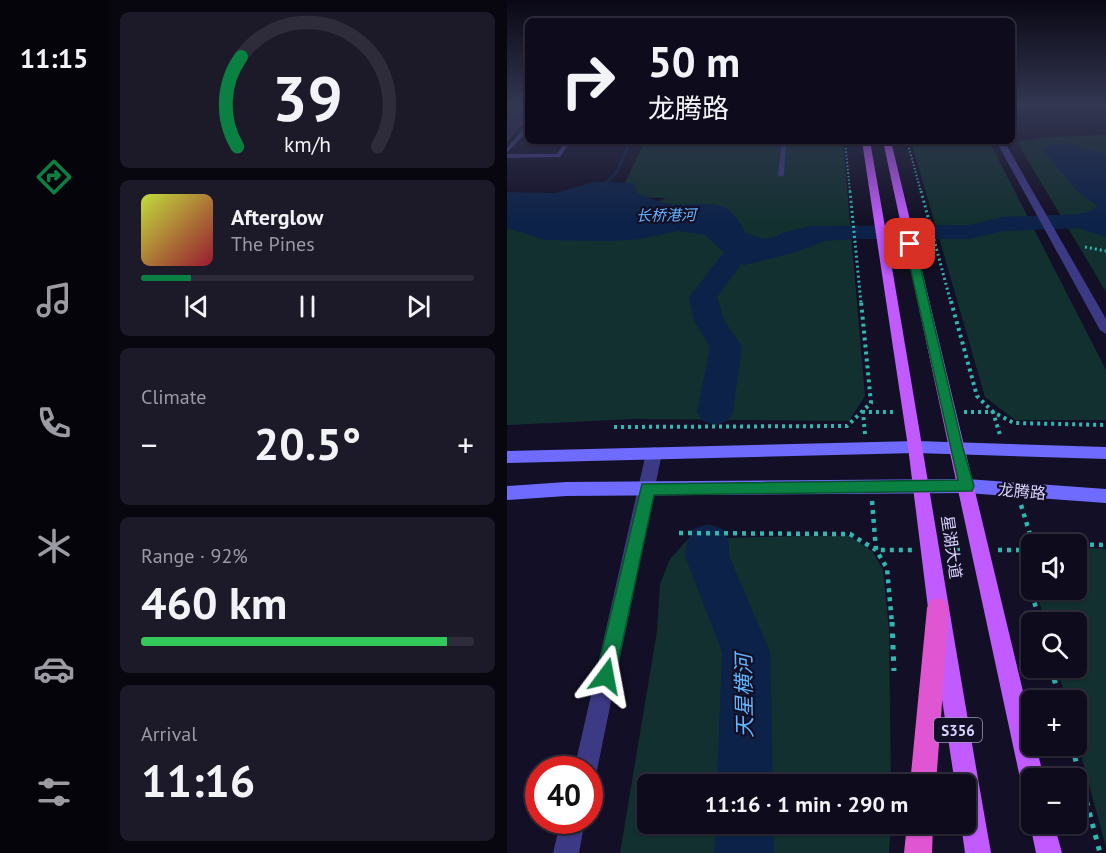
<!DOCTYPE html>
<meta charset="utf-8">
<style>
:root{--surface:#0e0b1c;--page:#1c1929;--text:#f1f3f6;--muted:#9b9ba3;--line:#2e2b3b;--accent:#0b8043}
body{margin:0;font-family:"PT Sans","Noto Sans SC",sans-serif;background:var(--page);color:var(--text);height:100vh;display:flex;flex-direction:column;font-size:22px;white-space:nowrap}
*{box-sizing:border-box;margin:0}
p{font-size:20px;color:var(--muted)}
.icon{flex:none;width:33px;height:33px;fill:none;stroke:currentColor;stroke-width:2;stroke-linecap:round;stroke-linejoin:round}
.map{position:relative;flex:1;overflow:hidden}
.sheet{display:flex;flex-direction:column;gap:12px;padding:12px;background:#08060f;width:399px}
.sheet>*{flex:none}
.hud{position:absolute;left:18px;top:18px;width:490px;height:126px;border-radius:9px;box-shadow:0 2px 4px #0004,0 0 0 2px var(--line);background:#0e0b1c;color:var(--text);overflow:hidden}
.buttons{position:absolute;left:514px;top:534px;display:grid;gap:12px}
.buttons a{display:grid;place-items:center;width:66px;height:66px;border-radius:9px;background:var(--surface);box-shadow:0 2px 4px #0004,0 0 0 2px var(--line);font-size:30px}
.speed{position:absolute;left:18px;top:756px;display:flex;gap:12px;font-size:30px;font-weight:700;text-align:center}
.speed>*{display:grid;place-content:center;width:78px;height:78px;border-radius:50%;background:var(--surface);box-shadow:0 2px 4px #0004,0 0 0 2px var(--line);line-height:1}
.speed .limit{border:9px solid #d22;background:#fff;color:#111}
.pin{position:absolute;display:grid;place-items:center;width:51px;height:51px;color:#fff;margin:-26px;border-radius:12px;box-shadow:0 3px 9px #0006}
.me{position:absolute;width:66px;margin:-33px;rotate:13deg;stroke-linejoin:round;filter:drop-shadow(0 0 4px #0008)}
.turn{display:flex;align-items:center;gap:21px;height:126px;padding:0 24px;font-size:27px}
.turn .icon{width:78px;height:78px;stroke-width:2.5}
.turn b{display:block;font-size:42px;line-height:51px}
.big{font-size:45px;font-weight:800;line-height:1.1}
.sheet .card{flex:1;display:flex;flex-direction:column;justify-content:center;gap:9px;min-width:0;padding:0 21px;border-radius:9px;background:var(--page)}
.sheet .dial{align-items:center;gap:0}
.dial svg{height:156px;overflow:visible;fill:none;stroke:var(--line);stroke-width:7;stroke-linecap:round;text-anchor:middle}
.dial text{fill:var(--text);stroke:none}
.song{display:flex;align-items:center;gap:18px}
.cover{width:72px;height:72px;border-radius:9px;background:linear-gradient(135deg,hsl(70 70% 55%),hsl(350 70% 35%))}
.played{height:6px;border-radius:3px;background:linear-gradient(90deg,var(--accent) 15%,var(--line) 15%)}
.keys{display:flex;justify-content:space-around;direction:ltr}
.heat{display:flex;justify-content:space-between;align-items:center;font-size:33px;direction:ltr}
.charge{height:9px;border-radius:4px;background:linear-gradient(90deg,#34c759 92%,var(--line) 0)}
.trip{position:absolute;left:130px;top:774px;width:339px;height:60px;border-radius:9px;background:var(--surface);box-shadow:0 2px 4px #0004,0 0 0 2px var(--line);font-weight:800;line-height:60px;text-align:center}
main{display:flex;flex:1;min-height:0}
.tab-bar{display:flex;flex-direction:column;width:108px;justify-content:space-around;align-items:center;background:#06040b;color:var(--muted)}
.tab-bar .icon{width:42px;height:42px}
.tab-bar .selected{color:var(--accent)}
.tab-bar b{font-size:27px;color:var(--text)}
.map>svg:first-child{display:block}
.green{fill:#12302f}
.water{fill:#0c2248}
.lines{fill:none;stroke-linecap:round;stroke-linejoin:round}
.stream{stroke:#0c2248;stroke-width:3}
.river{fill:#0c2248;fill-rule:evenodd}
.building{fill:#241b47;stroke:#3b2d73;stroke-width:1.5}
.path-far4{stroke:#2fb8b0;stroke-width:2;stroke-dasharray:1.5 2;stroke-linecap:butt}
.path-far3{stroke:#2fb8b0;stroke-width:3;stroke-dasharray:2 3;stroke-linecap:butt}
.path-far2{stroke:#2fb8b0;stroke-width:4;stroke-dasharray:3 4;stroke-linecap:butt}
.path-far1{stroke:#2fb8b0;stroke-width:4.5;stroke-dasharray:4 5;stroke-linecap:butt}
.path{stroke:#2fb8b0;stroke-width:5;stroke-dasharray:4.5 7;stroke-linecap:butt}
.service{fill:#3d3a85;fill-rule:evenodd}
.minor{fill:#3d3a85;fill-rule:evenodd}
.tertiary{fill:#3d3a85;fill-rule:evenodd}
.secondary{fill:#6f6bff;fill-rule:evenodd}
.primary{fill:#c25bff;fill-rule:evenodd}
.trunk{fill:#e055d1;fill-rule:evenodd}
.route{fill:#0b8043;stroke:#07532c;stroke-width:1.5}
.labels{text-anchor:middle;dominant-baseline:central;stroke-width:4.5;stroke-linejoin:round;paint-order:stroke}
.far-water-label{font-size:15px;font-style:italic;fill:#62b6ff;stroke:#130f26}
.shield{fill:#130f26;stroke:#9e99be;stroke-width:1.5}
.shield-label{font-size:15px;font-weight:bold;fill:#d9d4ff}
.street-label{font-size:16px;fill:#d9d4ff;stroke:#130f26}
.near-water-label{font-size:21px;font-style:italic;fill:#62b6ff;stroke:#130f26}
</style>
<main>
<nav class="tab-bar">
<b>11:15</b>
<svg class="icon selected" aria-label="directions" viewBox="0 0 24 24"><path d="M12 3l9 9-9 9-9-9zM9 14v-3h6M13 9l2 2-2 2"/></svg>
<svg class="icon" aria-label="music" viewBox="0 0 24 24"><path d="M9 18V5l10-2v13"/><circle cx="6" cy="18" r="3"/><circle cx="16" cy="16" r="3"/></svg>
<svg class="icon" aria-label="phone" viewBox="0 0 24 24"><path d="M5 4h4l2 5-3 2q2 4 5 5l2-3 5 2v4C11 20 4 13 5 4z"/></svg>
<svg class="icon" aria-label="climate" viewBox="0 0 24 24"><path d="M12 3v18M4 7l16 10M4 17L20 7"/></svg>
<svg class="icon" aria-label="car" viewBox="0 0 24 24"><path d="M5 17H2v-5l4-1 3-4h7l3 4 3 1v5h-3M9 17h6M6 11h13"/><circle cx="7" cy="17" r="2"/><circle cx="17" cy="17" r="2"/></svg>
<svg class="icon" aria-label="filters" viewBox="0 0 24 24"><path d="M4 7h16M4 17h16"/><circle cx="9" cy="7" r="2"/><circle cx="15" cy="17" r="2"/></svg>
</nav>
<section class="sheet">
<div class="card dial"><svg viewBox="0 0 100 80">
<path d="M14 69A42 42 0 1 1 86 69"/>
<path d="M14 69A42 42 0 0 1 16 23" stroke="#0b8043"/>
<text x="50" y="56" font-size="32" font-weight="700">39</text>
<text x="50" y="72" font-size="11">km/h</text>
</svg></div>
<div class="card">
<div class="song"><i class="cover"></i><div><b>Afterglow</b><p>The Pines</p></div></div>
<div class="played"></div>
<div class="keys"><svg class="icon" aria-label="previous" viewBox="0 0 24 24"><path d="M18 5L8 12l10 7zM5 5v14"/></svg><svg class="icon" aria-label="pause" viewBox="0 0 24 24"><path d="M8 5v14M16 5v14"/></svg><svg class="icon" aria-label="next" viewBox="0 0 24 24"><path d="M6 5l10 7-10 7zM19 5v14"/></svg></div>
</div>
<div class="card"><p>Climate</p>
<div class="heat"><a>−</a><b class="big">20.5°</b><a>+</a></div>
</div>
<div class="card"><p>Range · 92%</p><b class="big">460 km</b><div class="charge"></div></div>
<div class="card"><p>Arrival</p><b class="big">11:16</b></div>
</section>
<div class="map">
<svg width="599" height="853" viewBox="0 0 599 853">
<rect width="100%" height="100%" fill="#130f26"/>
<path class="green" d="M599,135V292L510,142L541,137Z
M138,141H336L358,396L342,421L128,419L0,425V205L114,218L159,198L111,197Z
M404,141H482L599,370V420H508L478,397Z
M289,536H343L366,552L376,570L382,630L384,784H141V824H384L382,853H113L150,631L153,584L163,559L181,539Z
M570,547L599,549V847L570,740V700H559L550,668H570V622H538L529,590H570Z"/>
<path class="water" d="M559,143L599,154V237L562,225L557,217L581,212L591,206L571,192L535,149L541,146Z
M87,182L127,183L130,193C139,196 148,201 157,203C192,210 220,189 238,233L257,239L302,230H336C307,250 270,257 237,265L219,254L198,235L171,231L133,239L103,241L39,240L0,228V192L48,193Z"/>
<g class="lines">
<path class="stream" d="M94,188L110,172L123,141"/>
<path class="river" d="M599,213V227L496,231L463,239H347L302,242L281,247L272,244L268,239L272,234L302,226L463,225L496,217Z
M234,239L243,242L247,247L210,297L217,320L235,347L226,412L220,421L208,425L196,421L190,412L203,347L187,321L182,297L225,242Z
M201,524L216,529L222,543V556L263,652L266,784H210L215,652L178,556L180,543L186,529Z
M209,824H267V853H207Z"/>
</g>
<path class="building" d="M9,108H21V117L0,140V118Z"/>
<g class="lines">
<path class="path-far4" d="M338,141L343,192
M400,141L414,192"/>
<path class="path-far3" d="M343,191L354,303
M414,191L444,303
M578,247L599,251"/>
<path class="path-far2" d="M444,301L470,396L486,412L507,423L599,425
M457,412H486L493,435
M107,427L340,426L364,403L354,301
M358,434L356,412H387"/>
<path class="path-far1" d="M365,501L369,550H405
M514,505L526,544
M172,533L343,534L369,550L380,568L385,624
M547,544L599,545
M440,550H456
M491,550H525
M525,559L521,580L533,622"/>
<path class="path" d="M385,622L387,671
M544,668L553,700
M565,746L593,853"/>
<path class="service" d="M19,126H21V130L0,153V148Z
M59,141H64L53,157L0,158V154H50Z
M275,141H279L277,175L274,177L271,175Z"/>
<path class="minor" d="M489,141H497L599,319V334L593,330Z"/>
<path class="tertiary" d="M147,447L153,449L155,453L90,770L86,778L82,780V770H67L139,453L141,449Z
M54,820H78L72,853H46Z"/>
<path class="secondary" d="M409,441L599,447V459L409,453L0,463V451Z
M460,479L599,489V503L460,493L59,496L0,500V486L59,482Z"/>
<path class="primary" d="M355,141H363C405,378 442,616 484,853H458L454,824H459V784H448L421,608L401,447Z
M376,141H384L525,729V746H529L537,778H525V790L517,786L513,778Z
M525,819V824H547L555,853H529L523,824Z"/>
<path class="trunk" d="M431,598L439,601L442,608L429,784H403L420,608L423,601Z
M400,824H426L425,853H397Z"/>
</g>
<linearGradient id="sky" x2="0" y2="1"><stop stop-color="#0a0815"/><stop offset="0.47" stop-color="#333752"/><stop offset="1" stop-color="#333752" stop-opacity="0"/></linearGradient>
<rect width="599" height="224" fill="url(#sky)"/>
<path class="route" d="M403,241L408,244L456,448L467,486L465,491L147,495L108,676L105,683L99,685L92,683L89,676L135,484L451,480L398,244Z"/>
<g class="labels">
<g class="far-water-label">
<text transform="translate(159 215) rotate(-1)">长桥港河</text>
</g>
<rect class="shield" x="427" y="718" width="48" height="24" rx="4.5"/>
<g class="shield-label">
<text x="451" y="730">S356</text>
</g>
<g class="street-label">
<text transform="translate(515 491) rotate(5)">龙腾路</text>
<text transform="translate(445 547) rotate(82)">星湖大道</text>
</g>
<g class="near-water-label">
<text transform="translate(237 696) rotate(-91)">天星横河</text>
</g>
</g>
</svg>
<div class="buttons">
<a><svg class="icon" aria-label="sound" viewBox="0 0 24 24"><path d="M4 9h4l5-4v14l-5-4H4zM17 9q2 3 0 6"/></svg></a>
<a><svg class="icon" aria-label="search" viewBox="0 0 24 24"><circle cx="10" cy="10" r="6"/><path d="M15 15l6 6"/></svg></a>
<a>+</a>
<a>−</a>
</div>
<div class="speed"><div class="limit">40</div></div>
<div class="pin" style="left:403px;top:244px;background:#d93025"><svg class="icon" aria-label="arrive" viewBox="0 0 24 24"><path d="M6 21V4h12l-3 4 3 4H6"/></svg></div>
<svg class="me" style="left:99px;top:676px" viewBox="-20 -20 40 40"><path d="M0-17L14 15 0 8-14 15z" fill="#0b8043" stroke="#fff" stroke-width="4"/></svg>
<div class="trip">11:16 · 1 min · 290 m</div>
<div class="hud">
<div class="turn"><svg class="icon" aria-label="right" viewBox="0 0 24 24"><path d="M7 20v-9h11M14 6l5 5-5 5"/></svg><div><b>50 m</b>龙腾路</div></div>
</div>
</div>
</main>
